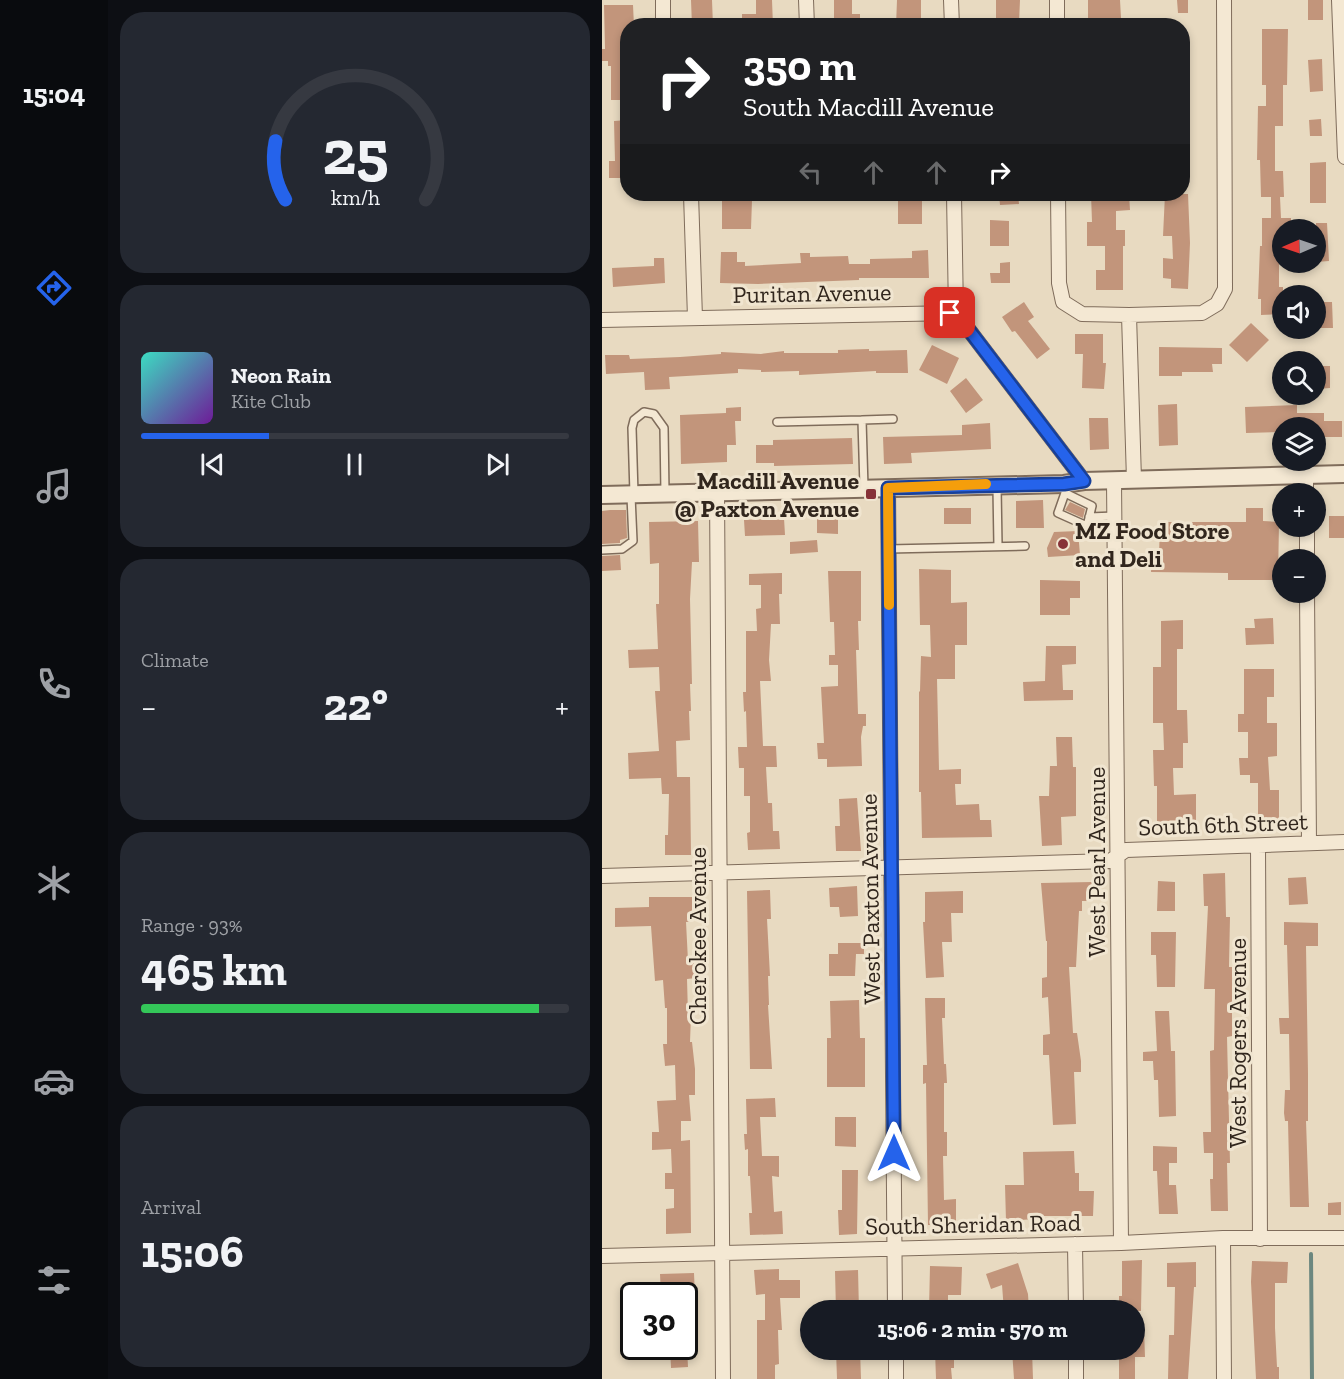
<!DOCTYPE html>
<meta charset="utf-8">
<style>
:root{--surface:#171b24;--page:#242831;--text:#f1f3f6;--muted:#9ea1a6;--line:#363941;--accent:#2563eb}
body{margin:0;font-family:"Zilla Slab",serif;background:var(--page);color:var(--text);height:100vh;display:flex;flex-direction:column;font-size:22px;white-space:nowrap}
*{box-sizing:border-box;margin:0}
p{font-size:20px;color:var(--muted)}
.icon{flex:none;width:33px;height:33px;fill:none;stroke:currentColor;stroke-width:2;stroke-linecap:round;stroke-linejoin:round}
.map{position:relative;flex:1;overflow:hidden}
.panel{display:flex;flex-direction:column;gap:12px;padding:12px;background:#0d0f14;width:494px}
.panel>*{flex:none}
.guide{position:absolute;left:18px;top:18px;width:570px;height:183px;border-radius:24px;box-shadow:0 3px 9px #0003;background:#202124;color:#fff;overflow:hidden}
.needle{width:39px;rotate:268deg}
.buttons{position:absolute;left:670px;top:219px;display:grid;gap:12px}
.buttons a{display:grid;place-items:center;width:54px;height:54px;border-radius:50%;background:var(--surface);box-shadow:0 3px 9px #0003;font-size:30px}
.speed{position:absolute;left:18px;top:1282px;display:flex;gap:12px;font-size:30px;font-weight:700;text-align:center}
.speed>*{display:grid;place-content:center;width:78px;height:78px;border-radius:50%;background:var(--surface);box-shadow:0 3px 9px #0003;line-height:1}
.speed .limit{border:3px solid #111;border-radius:9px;background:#fff;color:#111}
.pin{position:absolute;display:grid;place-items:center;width:51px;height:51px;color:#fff;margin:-26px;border-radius:12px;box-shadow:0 3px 9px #0006}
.me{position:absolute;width:66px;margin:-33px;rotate:0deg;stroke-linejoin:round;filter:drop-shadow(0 0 4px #0008)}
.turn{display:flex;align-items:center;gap:21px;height:126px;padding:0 24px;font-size:27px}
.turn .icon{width:78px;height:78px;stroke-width:2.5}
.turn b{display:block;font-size:42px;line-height:51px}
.lanes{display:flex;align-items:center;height:57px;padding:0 24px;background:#0003;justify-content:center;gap:30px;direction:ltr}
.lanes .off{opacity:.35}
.big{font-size:45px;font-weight:800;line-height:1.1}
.panel .widget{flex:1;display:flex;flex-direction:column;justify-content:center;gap:9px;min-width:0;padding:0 21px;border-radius:24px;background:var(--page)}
.panel .dial{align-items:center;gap:0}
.dial svg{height:156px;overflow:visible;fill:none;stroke:var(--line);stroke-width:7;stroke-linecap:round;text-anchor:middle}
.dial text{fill:var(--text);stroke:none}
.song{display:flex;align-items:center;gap:18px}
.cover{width:72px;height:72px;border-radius:9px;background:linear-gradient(135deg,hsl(170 70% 55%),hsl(280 70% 35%))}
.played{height:6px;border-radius:3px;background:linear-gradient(90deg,var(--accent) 30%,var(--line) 30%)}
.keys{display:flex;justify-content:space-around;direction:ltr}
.heat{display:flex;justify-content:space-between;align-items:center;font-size:33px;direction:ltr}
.charge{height:9px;border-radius:4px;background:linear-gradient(90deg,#34c759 93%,var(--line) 0)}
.trip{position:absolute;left:198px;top:1300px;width:345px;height:60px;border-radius:30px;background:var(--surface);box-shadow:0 3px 9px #0003;font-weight:800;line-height:60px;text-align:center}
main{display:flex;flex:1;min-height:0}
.menu{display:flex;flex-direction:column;width:108px;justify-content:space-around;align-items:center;background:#090b0e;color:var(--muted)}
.menu .icon{width:42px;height:42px}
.menu .selected{color:var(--accent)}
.menu b{font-size:27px;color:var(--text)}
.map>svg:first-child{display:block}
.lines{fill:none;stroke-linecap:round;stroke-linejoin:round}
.stream{stroke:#6c877f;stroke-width:4}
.building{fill:#c2957b}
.service-casing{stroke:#7f6c5b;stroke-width:10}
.minor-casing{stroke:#7f6c5b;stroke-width:16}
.tertiary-casing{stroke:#7f6c5b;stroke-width:20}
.service{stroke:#f4e8d3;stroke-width:7}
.minor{stroke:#f4e8d3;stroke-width:14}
.tertiary{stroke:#f4e8d3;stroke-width:16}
.route-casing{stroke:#184099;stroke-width:15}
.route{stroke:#2563eb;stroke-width:10}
.slow{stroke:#f59e0b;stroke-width:10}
.poi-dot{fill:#873238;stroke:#f0e5d0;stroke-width:2}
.labels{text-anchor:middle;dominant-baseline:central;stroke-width:6;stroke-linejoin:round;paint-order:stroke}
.street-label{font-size:24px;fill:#31261d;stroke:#f0e5d0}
.poi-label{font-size:24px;font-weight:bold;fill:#31261d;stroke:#f0e5d0;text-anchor:end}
</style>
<main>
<nav class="menu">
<b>15:04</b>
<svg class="icon selected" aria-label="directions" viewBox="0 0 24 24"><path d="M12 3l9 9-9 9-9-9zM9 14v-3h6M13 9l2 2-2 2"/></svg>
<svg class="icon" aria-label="music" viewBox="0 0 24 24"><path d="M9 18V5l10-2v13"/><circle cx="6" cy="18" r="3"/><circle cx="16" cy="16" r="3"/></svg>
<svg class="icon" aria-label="phone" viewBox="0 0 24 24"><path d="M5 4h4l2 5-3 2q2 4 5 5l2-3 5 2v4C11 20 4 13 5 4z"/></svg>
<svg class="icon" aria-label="climate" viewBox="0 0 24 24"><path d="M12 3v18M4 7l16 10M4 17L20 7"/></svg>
<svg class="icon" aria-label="car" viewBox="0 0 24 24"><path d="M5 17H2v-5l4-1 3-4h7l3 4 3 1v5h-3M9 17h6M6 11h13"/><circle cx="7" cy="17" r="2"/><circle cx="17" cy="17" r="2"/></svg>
<svg class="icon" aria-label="filters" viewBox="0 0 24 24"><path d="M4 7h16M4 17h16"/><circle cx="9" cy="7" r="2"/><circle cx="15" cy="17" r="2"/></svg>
</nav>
<section class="panel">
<div class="widget dial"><svg viewBox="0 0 100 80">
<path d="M14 69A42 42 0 1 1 86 69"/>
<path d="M14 69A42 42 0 0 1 9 39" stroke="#2563eb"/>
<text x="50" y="56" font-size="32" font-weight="700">25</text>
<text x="50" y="72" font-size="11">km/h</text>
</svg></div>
<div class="widget">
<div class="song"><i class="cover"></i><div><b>Neon Rain</b><p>Kite Club</p></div></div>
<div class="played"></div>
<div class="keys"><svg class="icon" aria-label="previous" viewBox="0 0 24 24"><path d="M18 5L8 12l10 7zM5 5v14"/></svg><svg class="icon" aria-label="pause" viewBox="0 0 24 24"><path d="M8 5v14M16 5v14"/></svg><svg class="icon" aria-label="next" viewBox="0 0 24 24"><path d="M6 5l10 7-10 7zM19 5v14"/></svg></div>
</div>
<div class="widget"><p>Climate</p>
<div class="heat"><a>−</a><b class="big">22°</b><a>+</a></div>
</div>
<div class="widget"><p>Range · 93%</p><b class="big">465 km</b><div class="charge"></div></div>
<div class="widget"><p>Arrival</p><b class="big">15:06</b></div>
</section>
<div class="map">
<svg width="743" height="1379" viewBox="0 0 743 1379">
<rect width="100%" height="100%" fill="#e8dac1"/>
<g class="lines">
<path class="stream" d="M709,1254L710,1379"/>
</g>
<path class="building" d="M89,0H110L111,26H90Z
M154,0H170L171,26H140V14H154Z
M232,0H250V14H258V26H232Z
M295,0H319V26H294Z
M394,0H418L417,23H394Z
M486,0H518L519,18L486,19Z
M575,0H586V13H576Z
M706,0H721V20H706Z
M2,5H31L32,26H26V100H9V66H6V61H0V49H3Z
M660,29H686L685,85H681V126H673V171H681L682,197H678L679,218H689V230H681V238H677V287H681V314L659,315V299H656L658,246H660V218H669V197H659L658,160H655L656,106H664V85H660Z
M720,59L721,91L708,92L706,60Z
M719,119L720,136H708L707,120Z
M26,120V178H7V161H13L12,121Z
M724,162V203H708V163Z
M296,194H320V224H296Z
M397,194H416L417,204L398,205Z
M489,194H527L528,210L514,211V230H523V246H521V290H494V270H503V246H485V222H490Z
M563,194H586L588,243L586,289L569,288V279L561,278V258L571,259L570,236H561Z
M120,199L150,200L149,229H120Z
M388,220L407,221V246H388Z
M714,223H725L727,261L714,262Z
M326,250L327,278H257V280L156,284L118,283L119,252H135V262H143V266L199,263L198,253H208V257L246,256L247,264H268V259L310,258V251Z
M52,258H62L63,283L11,287L10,268L52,266Z
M408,262V283H389L388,273H398V263Z
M422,302L432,317L426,321L448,349L435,359L413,331L410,332L400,317Z
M714,302H730L731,328H714Z
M649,323L667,340L645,362L627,345Z
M473,334H501V363H504L502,389L480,388L481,354H473Z
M330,345L357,358L345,384L317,370Z
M557,347L620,348V364H610L611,372H580V376H557Z
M267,349V351L305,350L306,373H274V371L197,375V371L159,372V370L136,369V373L67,377L68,389L43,390L42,372L4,374L3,355H27L28,359L78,357L119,354V352L159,354L182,351V353H236V350Z
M714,366H728V388L714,389Z
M364,378L381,400L364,413L348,391Z
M575,404L576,445L557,446L556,405Z
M695,405V413H722V421H740V437H714V428H681V432L644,433L643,407Z
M139,407V421H133L134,445H125V462L79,464L78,415L124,413V408Z
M487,418H506L507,449L488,450Z
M388,423L389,449L309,453L310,463L282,464L281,437L360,435V425Z
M250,438L251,464L172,466V463H154V445H171V440Z
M441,500L442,528H414V501Z
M468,502L483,509L481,518L463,510Z
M342,508H369V524H342Z
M644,508H661V521L677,522L676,580H626V573L549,572L550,556H557L558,522H644Z
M215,509H236V534L215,533Z
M8,510H24L25,538L18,540V543L0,544V511Z
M727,516H743V538H727Z
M182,518L183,535L143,536L142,520Z
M96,521L97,562H90L88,599L90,684H88L89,711H87L88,740L74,741L75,777H88L89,855H63V835H66L67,794H60L59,778L27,779L26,753L57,751L53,691H58L57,667L27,668L26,650L56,649L54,604H57V563L48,564L47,522Z
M476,531L478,555L446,557L445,548L452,532Z
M215,540L216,552L188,554V542Z
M18,555L19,570L0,571V556Z
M317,569L349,570V603L365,602V645H353V679H335L337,770L359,769V784H353L354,805L377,804L378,820H389L390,837L320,838L319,792H317V692L318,691L319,656L329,657L328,625H318Z
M226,571H259V621H256L257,650H254L256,714H264V726H261L259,737L260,766L225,767V759H216L215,743H222L219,687L236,686V665H227V655H233L232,622H228Z
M180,573V594H177L178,624H169L167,660L169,681H158L161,746H174L175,767H164L166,803H170L171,831H177L178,849L146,850L145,833L148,832V796H142V768H137L136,747H145L144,711L142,712L141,692H144V631H155L154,609L159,608V585H147V574Z
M438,580L478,581V598H468V615H438Z
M671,618L672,644L644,645L643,628H653L652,619Z
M581,620V649H575V710H585L586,743H581V768H571L572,795L594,794V821L555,822V786H552L551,750H562L561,723H551V667H559V621Z
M444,646H474V664L460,665L461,690H471V700L422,701L421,682L443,681Z
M642,669H672V697H665V723H675V756L666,757L668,790H677V824H656V783H648V775H638L637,758H646V732H636V714H642Z
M454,737H470L471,767H474V816L459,817L460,845L440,846L437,796H447L448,766H455Z
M255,798L259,851H234L233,826H238L237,799Z
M623,873L624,917H628L627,967H630V1036L625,1037L628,1163H625L626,1211H609L608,1179H611V1153H602L601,1132H609L608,1051L612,1050L613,989H602L606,906H602L601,874Z
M704,877L706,904L687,905L686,878Z
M556,881L573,882V911H555Z
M490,882V901H480V911H477L474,967H467L471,1033H475L479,1061V1072H472L474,1124L451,1125L447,1055H441V1035L448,1034L446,997L440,998V978L445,977V941H444L439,883Z
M255,886L256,916L238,917L237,907H228L227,888Z
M168,890L169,919H165L168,976H166L167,1005H166L170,1069H148L145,891Z
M361,891V913H349L350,942H340L342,977L324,978L321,922H323V892Z
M47,897H90V922H84L86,961L93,960L94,978L85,979L86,1015H89L88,1042H90L93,1069V1095H87L89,1121H79V1141L88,1140L89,1233L64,1234V1209L72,1208V1189H63V1173H70L69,1149L50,1150V1132H57L55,1101L74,1100L73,1065L63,1066L61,1044H65V1008H63L61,980L53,981L49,926L13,927V908L47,907Z
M682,922L716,923V946H704L706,1074V1121H704L707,1207H688L686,1121H683L682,1113L683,1090H688L687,1034H678L677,1018H687L685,945H682Z
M549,932H574L573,987H555L554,955H549Z
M236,943H262V954H254L253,976H227V954H236Z
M323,998H343V1018H340L342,1064H344L345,1083H342V1132H345V1156H341L342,1200L354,1199V1225H326L324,1083L321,1084V1065H325Z
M257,1000L258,1038H263V1087H225V1038H229L228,1001Z
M553,1011H567L569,1051H573L574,1116L557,1117L556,1080H552L551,1061H541V1052L555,1051Z
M173,1098L174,1117H158L160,1156H177V1177L170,1176L172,1212L180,1211L181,1234L148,1235L147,1213H150L148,1176H146V1149L143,1150L142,1134H145L144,1099Z
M233,1117H254V1147L233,1146Z
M551,1146L575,1147V1163H567V1185H574L576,1214H557L555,1171H551Z
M472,1151L473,1173H477V1191H492L491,1216H434V1219L404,1221L403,1185H422L421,1152Z
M240,1170H256L255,1234L237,1235L236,1210H240Z
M739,1202V1215H726V1203Z
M540,1260L539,1311H517V1296H520V1261Z
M650,1261L686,1262L685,1283H673V1328L675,1367H677V1379H654L649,1282Z
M594,1262V1287H592L586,1379H566L567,1335H572L573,1287H565V1263Z
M416,1263L426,1294L427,1311H402L400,1285L389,1289L384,1274Z
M328,1266L360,1267L359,1295H346V1311H327Z
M177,1269V1280H198V1298H178L180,1330H176L177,1364L173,1365V1379H155V1320H163V1294L154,1295L152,1270Z
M256,1270L257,1311H234L233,1271Z
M92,1273L93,1297L59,1296L58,1274Z
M532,1329H542L543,1357H533V1379H517V1350H532Z
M68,1347H85L86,1367L69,1368Z
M234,1350H258L259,1379H235Z
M333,1350H352V1368H349L350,1379H334Z
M410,1350H430L431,1379H412Z"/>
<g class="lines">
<defs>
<path id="service" d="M260,420L291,419
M175,422L260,420L262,488
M462,484L463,493L456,513L485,526L490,506L463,493
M395,487L396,546
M32,494L30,428L32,420L42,412L52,414L62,428L63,493
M487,517L513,516
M286,549L423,546
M0,550L20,549L31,541L29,496"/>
<path id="minor" d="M61,0V26
M204,0L205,26
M349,0L350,26
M455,0V26
M737,0L743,157
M89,194L93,318
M352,194L354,313
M456,194L457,283L461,302L480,314L527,315L600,313L615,304L623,289L622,0
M527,315L532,480
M0,320L354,313L482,481
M704,475V494
M512,481L519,1243
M286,487L293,1311
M115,492L121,1379
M705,526V560
M705,592L707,843
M656,846L658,1239
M0,876L508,861L524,850L743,842
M621,1238L622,1379
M473,1244L474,1311
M0,1256L519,1243L621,1238H743
M294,1350V1379
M474,1350V1379"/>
<path id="tertiary" d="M0,495L462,484L482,481L743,474"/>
</defs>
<use href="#service" class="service-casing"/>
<use href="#minor" class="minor-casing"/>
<use href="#tertiary" class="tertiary-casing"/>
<use href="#service" class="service"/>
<use href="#minor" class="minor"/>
<use href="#tertiary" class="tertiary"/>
</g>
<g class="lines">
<defs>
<path id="route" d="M292,1153L286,488L462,484L482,481L354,313H348"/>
</defs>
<use href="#route" class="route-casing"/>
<use href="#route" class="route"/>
<path class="slow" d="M287,605L286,488L384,484"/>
</g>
<g class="poi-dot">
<rect x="263" y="488" width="12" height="12" rx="3"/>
<circle cx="461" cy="544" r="6"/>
</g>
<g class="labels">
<g class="street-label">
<text transform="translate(210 293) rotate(-1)">Puritan Avenue</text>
<text transform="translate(621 824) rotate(-2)">South 6th Street</text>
<text transform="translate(494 862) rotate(-90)">West Pearl Avenue</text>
<text transform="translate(268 899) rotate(-91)">West Paxton Avenue</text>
<text transform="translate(95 936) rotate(-90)">Cherokee Avenue</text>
<text transform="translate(635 1043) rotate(-90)">West Rogers Avenue</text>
<text transform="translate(371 1224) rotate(-1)">South Sheridan Road</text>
</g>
<g class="poi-label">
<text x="257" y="480">Macdill Avenue<tspan x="257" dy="28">@ Paxton Avenue</tspan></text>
<text x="473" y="530" text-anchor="start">MZ Food Store<tspan x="473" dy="28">and Deli</tspan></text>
</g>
</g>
</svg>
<div class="buttons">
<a><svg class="needle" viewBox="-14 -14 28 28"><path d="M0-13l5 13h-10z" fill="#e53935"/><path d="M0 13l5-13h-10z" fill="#9ea1a6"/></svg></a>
<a><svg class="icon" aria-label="sound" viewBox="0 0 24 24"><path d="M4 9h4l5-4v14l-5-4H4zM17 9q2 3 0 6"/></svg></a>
<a><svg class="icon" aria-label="search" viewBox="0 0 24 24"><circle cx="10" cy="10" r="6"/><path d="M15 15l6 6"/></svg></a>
<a><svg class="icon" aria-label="layers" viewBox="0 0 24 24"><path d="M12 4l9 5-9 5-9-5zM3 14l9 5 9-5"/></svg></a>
<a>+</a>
<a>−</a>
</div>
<div class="speed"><div class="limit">30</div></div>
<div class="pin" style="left:348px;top:313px;background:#d93025"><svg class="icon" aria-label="arrive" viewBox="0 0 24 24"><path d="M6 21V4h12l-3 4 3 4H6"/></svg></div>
<svg class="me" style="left:292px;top:1153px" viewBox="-20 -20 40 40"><path d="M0-17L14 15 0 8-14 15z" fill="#2563eb" stroke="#fff" stroke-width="4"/></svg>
<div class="trip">15:06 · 2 min · 570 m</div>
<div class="guide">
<div class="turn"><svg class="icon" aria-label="right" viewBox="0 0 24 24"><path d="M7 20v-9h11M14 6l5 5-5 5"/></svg><div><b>350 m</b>South Macdill Avenue</div></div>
<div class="lanes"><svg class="icon off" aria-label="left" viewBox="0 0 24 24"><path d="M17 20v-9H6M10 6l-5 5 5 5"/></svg><svg class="icon off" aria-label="ahead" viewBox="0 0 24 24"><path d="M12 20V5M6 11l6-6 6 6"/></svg><svg class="icon off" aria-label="ahead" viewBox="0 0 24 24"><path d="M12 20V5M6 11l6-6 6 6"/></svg><svg class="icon" aria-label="right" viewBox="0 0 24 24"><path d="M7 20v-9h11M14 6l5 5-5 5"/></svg></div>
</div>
</div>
</main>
